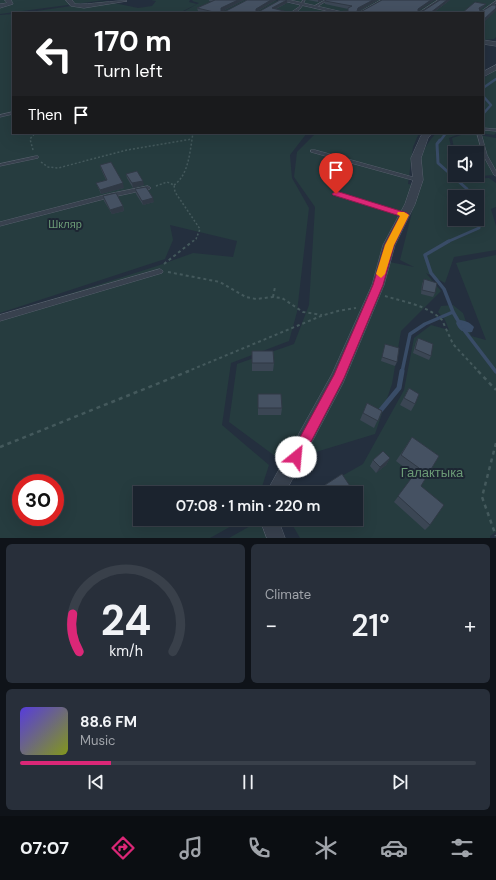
<!DOCTYPE html>
<meta charset="utf-8">
<style>
:root{--surface:#1b232e;--page:#282f3a;--text:#f1f3f6;--muted:#a0a4aa;--line:#39404a;--accent:#db2777}
body{margin:0;font-family:"DM Sans",sans-serif;background:var(--page);color:var(--text);height:100vh;display:flex;flex-direction:column;font-size:15px;white-space:nowrap}
*{box-sizing:border-box;margin:0}
p{font-size:13px;color:var(--muted)}
.icon{flex:none;width:22px;height:22px;fill:none;stroke:currentColor;stroke-width:2;stroke-linecap:round;stroke-linejoin:round}
.map{position:relative;height:538px;overflow:hidden}
.drawer{display:flex;flex-direction:column;gap:6px;padding:6px;background:#0f1319;flex:1}
.drawer>*{flex:none}
.top-card{position:absolute;left:12px;top:12px;width:472px;height:122px;border-radius:0px;box-shadow:0 4px 16px #0002,0 0 0 1px var(--line);background:#202124;color:#fff;overflow:hidden}
.buttons{position:absolute;left:448px;top:146px;display:grid;gap:8px}
.buttons a{display:grid;place-items:center;width:36px;height:36px;border-radius:0px;background:var(--surface);box-shadow:0 4px 16px #0002,0 0 0 1px var(--line);font-size:20px}
.speed{position:absolute;left:12px;top:474px;display:flex;gap:8px;font-size:20px;font-weight:700;text-align:center}
.speed>*{display:grid;place-content:center;width:52px;height:52px;border-radius:50%;background:var(--surface);box-shadow:0 4px 16px #0002,0 0 0 1px var(--line);line-height:1}
.speed .limit{border:6px solid #d22;background:#fff;color:#111}
.pin{position:absolute;display:grid;place-items:center;width:34px;height:34px;color:#fff;margin:-41px -17px;border-radius:50% 50% 50% 0;rotate:-45deg;box-shadow:0 0 4px #0007}
.pin .icon{rotate:45deg}
.me{position:absolute;width:44px;margin:-22px;rotate:28deg;stroke-linejoin:round;filter:drop-shadow(0 0 3px #0008)}
.turn{display:flex;align-items:center;gap:14px;height:84px;padding:0 16px;font-size:18px}
.turn .icon{width:52px;height:52px;stroke-width:2.5}
.turn b{display:block;font-size:28px;line-height:34px}
.then{display:flex;align-items:center;height:38px;padding:0 16px;background:#0003;gap:8px;font-size:15px}
.big{font-size:30px;font-weight:600;line-height:1.1}
.drawer .widget{flex:1;display:flex;flex-direction:column;justify-content:center;gap:6px;min-width:0;padding:0 14px;border-radius:6px;background:var(--page)}
.drawer .dial{align-items:center;gap:0}
.dial svg{height:104px;overflow:visible;fill:none;stroke:var(--line);stroke-width:7;stroke-linecap:round;text-anchor:middle}
.dial text{fill:var(--text);stroke:none}
.song{display:flex;align-items:center;gap:12px}
.cover{width:48px;height:48px;border-radius:6px;background:linear-gradient(135deg,hsl(250 70% 55%),hsl(70 70% 35%))}
.played{height:4px;border-radius:2px;background:linear-gradient(90deg,var(--accent) 20%,var(--line) 20%)}
.keys{display:flex;justify-content:space-around;direction:ltr}
.heat{display:flex;justify-content:space-between;align-items:center;font-size:22px;direction:ltr}
.drawer .tiles{flex:1;display:grid;gap:6px;grid-template-columns:1fr 1fr}
.widget:last-child{grid-column:span 2}
.trip{position:absolute;left:133px;top:486px;width:230px;height:40px;border-radius:0px;background:var(--surface);box-shadow:0 4px 16px #0002,0 0 0 1px var(--line);font-weight:600;line-height:40px;text-align:center}
.dock{display:flex;height:64px;justify-content:space-around;align-items:center;background:#0b0e12;color:var(--muted)}
.dock .icon{width:28px;height:28px}
.dock .selected{color:var(--accent)}
.dock b{font-size:18px;color:var(--text)}
.map>svg:first-child{display:block}
.green{fill:#263c3f;fill-rule:evenodd}
.water{fill:#394c67}
.lines{fill:none;stroke-linecap:round;stroke-linejoin:round}
.stream-far3{stroke:#394c67;stroke-width:2.5}
.stream-far2{stroke:#394c67;stroke-width:3}
.stream-far1{stroke:#394c67;stroke-width:3.5}
.stream{stroke:#394c67;stroke-width:5}
.lane-casing{stroke:#565f6c;stroke-width:1}
.street-casing{stroke:#565f6c;stroke-width:1}
.path-far2{stroke:#44595c;stroke-width:1.5;stroke-dasharray:2 2;stroke-linecap:butt}
.path-far1{stroke:#44595c;stroke-width:2;stroke-dasharray:3 3;stroke-linecap:butt}
.path{stroke:#44595c;stroke-width:2.5;stroke-dasharray:4 4;stroke-linecap:butt}
.lane{fill:#38414e;fill-rule:evenodd}
.street{fill:#38414e;fill-rule:evenodd}
.wall{fill:#3b4654}
.shaded-wall{fill:#303945}
.building{fill:#455162;stroke:#303945}
.route{fill:#db2777;stroke:#8e194d}
.slow{fill:#f59e0b}
.labels{text-anchor:middle;dominant-baseline:central;stroke-width:4;stroke-linejoin:round;paint-order:stroke}
.park-label{font-size:11px;fill:#6b9a76;stroke:#1d2633}
.near-park-label{font-size:13px;fill:#6b9a76;stroke:#1d2633}
</style>
<div class="map">
<svg width="496" height="538" viewBox="0 0 496 538">
<rect width="100%" height="100%" fill="#242f3e"/>
<path class="green" d="M0,0H105L0,14Z
M151,0H190L189,2L197,4L181,12L185,13H23L105,1L138,8L152,6L156,1Z
M193,0H274L337,13H190L183,12L199,3L192,1Z
M286,0H496V37L494,39L483,40V13H350Z
M13,14V133H307L290,155L292,178L309,208L297,312L289,341L231,363L222,425L269,465L260,493H140V519H244L210,538H0V316L157,266L193,253L233,257L237,241L170,225L173,240L165,259L0,313V15ZM21,483H55V517H21Z
M496,69V133L494,135L480,133H483V79Z
M316,133H419L413,147L408,184L420,185C420,159 419,153 436,133H462L449,138L455,163V175H459L461,179L489,178L496,183V207L491,209L496,226V250L454,257L445,283L426,273L441,291L401,331L392,384L375,434L283,462L229,422L237,364L294,344L309,305L315,207L294,177L297,152ZM455,197H477V219H455ZM413,208L400,260L414,267L380,260Z
M467,133L496,138V175L463,177L462,175H477V153H455V154L452,138Z
M496,255V532L490,536V538H300L289,519H356V493H312L363,464L404,390L414,338L431,325L449,330L445,320L438,312L441,306L453,305L463,313L471,336L486,340L456,263Z
M259,521L267,538H229Z"/>
<path class="water" d="M458,320C465,320 469,322 474,327L472,332C464,333 459,331 456,323Z"/>
<g class="lines">
<path class="stream-far3" d="M483,88L496,79
M483,96L491,105L483,114
M440,141L446,133"/>
<path class="stream-far2" d="M440,140L437,144L438,163L466,188L473,197
M447,242L479,228V204L477,201"/>
<path class="stream-far1" d="M449,241L425,255L431,273L444,289L453,312L460,324
M464,330L496,372
M402,372L410,334L425,324L453,312"/>
<path class="stream" d="M380,411L399,388L402,371"/>
<defs>
<path id="lane" d="M303,0H305C302,7 299,13 290,13L299,7Z
M325,0H328L315,8L313,7Z
M381,0H384L361,13H358Z
M438,0H441L421,13H418Z
M496,1V3L482,13H479Z
M13,112V114L0,117V115Z
M483,128L496,129V131L483,130Z
M477,133H481L487,155L496,171V176L494,175L483,155Z
M311,150H315L420,179V180L418,181H416L311,152Z
M36,156H38V158L0,166V164Z
M148,186L151,188L150,189L108,198L0,226V222L108,194Z
M336,192L407,214L408,215L405,217L403,216L334,195V193Z
M160,269L163,271L162,273L0,321V315Z"/>
<path id="street" d="M5,0H11L13,4L0,8V4L7,3Z
M66,0H72L75,4C89,5 116,0 127,1L84,8L71,6Z
M279,0H290L347,13H336Z
M483,40L496,42V46L483,44Z
M496,65V70L483,77V72Z
M423,133H432L428,138L421,158L423,180L415,204L395,245L384,285L343,383L285,493H266L332,374L372,285L383,245L405,204L413,180L411,158L420,138Z
M260,519H278L285,538H267Z"/>
</defs>
<use href="#lane" class="lane-casing"/>
<use href="#street" class="street-casing"/>
<path class="path-far2" d="M33,150L30,139L35,133
M41,162L48,167L58,168L127,150L192,139
M174,185C189,175 190,150 193,133
M156,186L167,182L174,185L175,192L200,229L196,239L192,242"/>
<path class="path-far1" d="M164,264L193,241
M168,272L220,282L246,297L256,299L273,297L282,298L303,312L322,315
M385,296C404,302 427,305 442,320L453,344L479,372
M273,297L275,287
M186,372L321,316L338,311L356,308"/>
<path class="path" d="M478,371L496,390
M496,443L482,497L496,536
M0,447L189,371"/>
<use href="#lane" class="lane"/>
<use href="#street" class="street"/>
</g>
<path class="wall" d="M209,0H244L223,11H226L247,0H276L258,11H260L287,3L276,9L292,13H206L198,11L197,8L212,2L209,1Z
M308,0H324L318,2Z
M378,0L359,11H423L450,0L433,13H341L348,11V9L325,4V1Z
M100,165L124,188L101,194L96,183L106,180L101,169Z
M126,174L144,185L133,188L127,178Z
M135,189L154,202L143,205L136,194Z
M103,196L123,206L124,211L112,214L104,201Z
M424,279L435,293L433,297L421,294L422,284Z
M418,338L431,356L429,360L413,353L416,342Z
M385,344L397,362L395,366L381,361L384,348Z
M252,351L274,363L273,371H252Z
M409,388L415,404L411,411L400,405Z
M258,394L282,408L281,415H258Z
M367,403L382,411L374,428L360,420Z
M412,437L439,456L421,486L430,525L425,530L394,502L414,475L396,461Z
M390,458L386,465L376,473L370,466L373,460Z
M325,485L350,493H325L323,491Z"/>
<path class="shaded-wall" d="M238,0H244L221,12V8Z
M271,0H276L256,12V13V9Z
M287,0V3L271,11L272,8Z
M318,0H324L318,2Z
M373,0H378L357,12L358,8Z
M431,0H435L417,12L418,9Z
M447,0H450L433,13H430Z
M486,4L484,7L478,12L479,8Z
M496,8V11L483,23V20Z
M143,181L144,185L133,188L132,183Z
M123,183L124,188L101,194L100,190Z
M153,198L154,202L143,205L142,201Z
M123,206L124,211L112,214L110,210Z
M390,458L386,465L376,473L380,467Z
M352,489L350,493H345Z"/>
<path class="building" d="M215,0H238L221,8V11H226L247,0H271L256,9V11H260L280,0H287L272,8L292,13H218L197,8Z
M326,0H373L358,8L357,11H362L382,0H431L418,9V11H423L440,0H447L430,13H341L343,11H348V8L352,6L325,1Z
M475,2L486,4L479,8L480,11L484,10L492,5H496V8L483,20V13H462Z
M111,162L123,183L100,190L96,183L107,180L100,165Z
M137,171L143,181L132,183L126,174Z
M146,187L153,198L142,201L135,189Z
M116,193L123,206L110,210L103,196Z
M424,279L437,283L435,293L422,290Z
M418,338L433,344L431,356L415,349Z
M385,344L399,348L397,362L382,357Z
M252,351H273L274,363H252Z
M409,388L419,394L415,404L404,398Z
M258,394H281L282,408H258Z
M367,403L382,411L378,421L363,413Z
M412,437L439,456L421,486L444,505L430,525L398,496L419,468L401,455Z
M383,451L390,458L380,467L373,460Z
M342,474L352,489L345,493H331L325,485Z"/>
<path class="route" d="M336,191L407,213L409,215L394,245L383,285L344,378L301,461L296,463L292,461L290,457L292,452L334,375L373,285L385,245L400,216L333,195L332,194Z"/>
<path class="slow" d="M398,212H404L409,215L394,245L385,274L381,278L376,274L385,245L400,216L397,214Z"/>
<g class="labels">
<g class="park-label">
<text x="65" y="224">Шкляр</text>
</g>
<g class="near-park-label">
<text x="432" y="472">Галактыка</text>
</g>
</g>
</svg>
<div class="buttons">
<a><svg class="icon" aria-label="sound" viewBox="0 0 24 24"><path d="M4 9h4l5-4v14l-5-4H4zM17 9q2 3 0 6"/></svg></a>
<a><svg class="icon" aria-label="layers" viewBox="0 0 24 24"><path d="M12 4l9 5-9 5-9-5zM3 14l9 5 9-5"/></svg></a>
</div>
<div class="speed"><div class="limit">30</div></div>
<div class="pin" style="left:336px;top:194px;background:#d93025"><svg class="icon" aria-label="arrive" viewBox="0 0 24 24"><path d="M6 21V4h12l-3 4 3 4H6"/></svg></div>
<svg class="me" style="left:296px;top:457px" viewBox="-20 -20 40 40"><circle r="19" fill="#fff"/><path d="M0-13L10 11 0 6-10 11z" fill="#db2777"/></svg>
<div class="trip">07:08 · 1 min · 220 m</div>
<div class="top-card">
<div class="turn"><svg class="icon" aria-label="left" viewBox="0 0 24 24"><path d="M17 20v-9H6M10 6l-5 5 5 5"/></svg><div><b>170 m</b>Turn left</div></div>
<div class="then">Then<svg class="icon" aria-label="arrive" viewBox="0 0 24 24"><path d="M6 21V4h12l-3 4 3 4H6"/></svg></div>
</div>
</div>
<section class="drawer">
<div class="tiles">
<div class="widget dial"><svg viewBox="0 0 100 80">
<path d="M14 69A42 42 0 1 1 86 69"/>
<path d="M14 69A42 42 0 0 1 9 40" stroke="#db2777"/>
<text x="50" y="56" font-size="32" font-weight="700">24</text>
<text x="50" y="72" font-size="11">km/h</text>
</svg></div>
<div class="widget"><p>Climate</p>
<div class="heat"><a>−</a><b class="big">21°</b><a>+</a></div>
</div>
<div class="widget">
<div class="song"><i class="cover"></i><div><b>88.6 FM</b><p>Music</p></div></div>
<div class="played"></div>
<div class="keys"><svg class="icon" aria-label="previous" viewBox="0 0 24 24"><path d="M18 5L8 12l10 7zM5 5v14"/></svg><svg class="icon" aria-label="pause" viewBox="0 0 24 24"><path d="M8 5v14M16 5v14"/></svg><svg class="icon" aria-label="next" viewBox="0 0 24 24"><path d="M6 5l10 7-10 7zM19 5v14"/></svg></div>
</div>
</div>
</section>
<nav class="dock">
<b>07:07</b>
<svg class="icon selected" aria-label="directions" viewBox="0 0 24 24"><path d="M12 3l9 9-9 9-9-9zM9 14v-3h6M13 9l2 2-2 2"/></svg>
<svg class="icon" aria-label="music" viewBox="0 0 24 24"><path d="M9 18V5l10-2v13"/><circle cx="6" cy="18" r="3"/><circle cx="16" cy="16" r="3"/></svg>
<svg class="icon" aria-label="phone" viewBox="0 0 24 24"><path d="M5 4h4l2 5-3 2q2 4 5 5l2-3 5 2v4C11 20 4 13 5 4z"/></svg>
<svg class="icon" aria-label="climate" viewBox="0 0 24 24"><path d="M12 3v18M4 7l16 10M4 17L20 7"/></svg>
<svg class="icon" aria-label="car" viewBox="0 0 24 24"><path d="M5 17H2v-5l4-1 3-4h7l3 4 3 1v5h-3M9 17h6M6 11h13"/><circle cx="7" cy="17" r="2"/><circle cx="17" cy="17" r="2"/></svg>
<svg class="icon" aria-label="filters" viewBox="0 0 24 24"><path d="M4 7h16M4 17h16"/><circle cx="9" cy="7" r="2"/><circle cx="15" cy="17" r="2"/></svg>
</nav>
